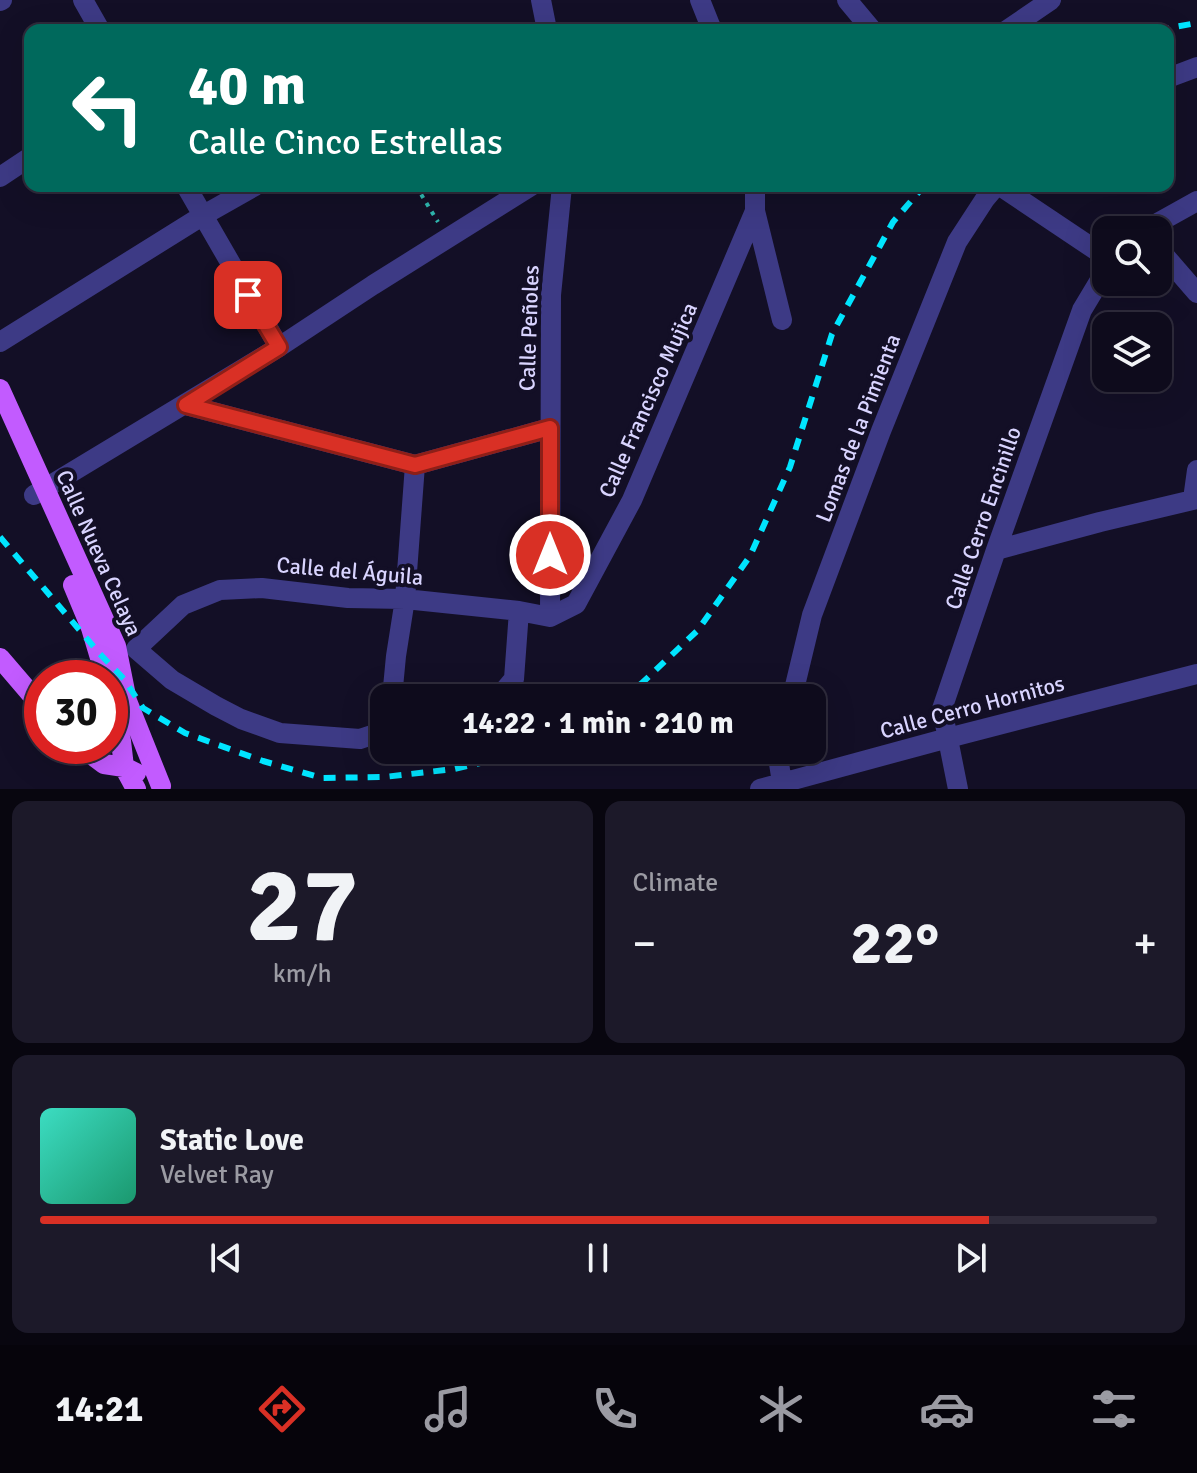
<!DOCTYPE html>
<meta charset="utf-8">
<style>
:root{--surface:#0e0b1c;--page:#1c1929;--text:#f1f3f6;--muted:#9b9ba3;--line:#2e2b3b;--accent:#d93025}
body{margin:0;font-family:Signika,sans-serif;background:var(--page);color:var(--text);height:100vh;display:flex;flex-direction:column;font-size:30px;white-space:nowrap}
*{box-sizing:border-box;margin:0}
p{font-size:26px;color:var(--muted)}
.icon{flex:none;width:44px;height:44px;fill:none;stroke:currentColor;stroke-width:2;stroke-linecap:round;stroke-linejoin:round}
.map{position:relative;height:789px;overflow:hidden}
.sheet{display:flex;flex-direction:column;gap:12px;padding:12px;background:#08060f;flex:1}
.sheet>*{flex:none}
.banner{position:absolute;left:24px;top:24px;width:1150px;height:168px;border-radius:16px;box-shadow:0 8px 32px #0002,0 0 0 2px var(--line);background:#00695c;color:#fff;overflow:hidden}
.fabs{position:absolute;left:1092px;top:216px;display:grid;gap:16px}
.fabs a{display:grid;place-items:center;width:80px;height:80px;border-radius:16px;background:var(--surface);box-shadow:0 8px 32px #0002,0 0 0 2px var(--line);font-size:40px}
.speed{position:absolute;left:24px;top:660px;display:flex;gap:16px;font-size:40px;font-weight:700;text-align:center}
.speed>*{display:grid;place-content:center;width:104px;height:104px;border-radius:50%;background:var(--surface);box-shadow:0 8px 32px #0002,0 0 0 2px var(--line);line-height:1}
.speed .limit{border:12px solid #d22;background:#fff;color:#111}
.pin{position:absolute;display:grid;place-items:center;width:68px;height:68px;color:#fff;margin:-34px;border-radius:16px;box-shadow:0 4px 12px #0006}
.me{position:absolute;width:88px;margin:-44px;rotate:0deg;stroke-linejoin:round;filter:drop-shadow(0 0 6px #0008)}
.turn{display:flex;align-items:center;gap:28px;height:168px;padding:0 32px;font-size:36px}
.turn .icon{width:104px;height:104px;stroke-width:2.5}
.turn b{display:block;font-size:56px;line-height:68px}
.big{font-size:60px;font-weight:700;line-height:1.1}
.sheet .card{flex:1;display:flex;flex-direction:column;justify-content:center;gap:12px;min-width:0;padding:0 28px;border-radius:16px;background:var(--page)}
.sheet .dial{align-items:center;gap:0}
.dial b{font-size:104px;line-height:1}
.song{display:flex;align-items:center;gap:24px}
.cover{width:96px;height:96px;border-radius:12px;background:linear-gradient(135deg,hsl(170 70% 55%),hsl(160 70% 35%))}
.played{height:8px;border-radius:4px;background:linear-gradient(90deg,var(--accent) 85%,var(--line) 85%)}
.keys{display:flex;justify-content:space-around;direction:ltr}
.heat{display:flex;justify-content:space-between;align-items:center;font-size:44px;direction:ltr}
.sheet .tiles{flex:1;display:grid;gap:12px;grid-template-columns:1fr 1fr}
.card:last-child{grid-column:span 2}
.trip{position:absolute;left:370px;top:684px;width:456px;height:80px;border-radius:16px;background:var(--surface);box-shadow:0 8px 32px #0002,0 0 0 2px var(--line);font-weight:700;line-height:80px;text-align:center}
.tab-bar{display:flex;height:128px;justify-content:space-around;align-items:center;background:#06040b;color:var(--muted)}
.tab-bar .icon{width:56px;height:56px}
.tab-bar .selected{color:var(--accent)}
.tab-bar b{font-size:36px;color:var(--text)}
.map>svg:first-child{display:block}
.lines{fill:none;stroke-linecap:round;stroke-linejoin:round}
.path{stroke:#2fb8b0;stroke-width:4;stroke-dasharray:4 6;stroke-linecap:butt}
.minor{stroke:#3d3a85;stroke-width:20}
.major{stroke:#c25bff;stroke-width:20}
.rail{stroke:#00e5ff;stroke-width:6;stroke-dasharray:12 10;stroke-linecap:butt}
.route-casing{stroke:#8d1f18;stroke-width:20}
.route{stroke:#d93025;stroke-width:14}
.labels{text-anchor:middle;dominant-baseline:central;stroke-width:8;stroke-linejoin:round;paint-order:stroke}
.street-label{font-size:22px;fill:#d9d4ff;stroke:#130f26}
</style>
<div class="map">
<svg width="1197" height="789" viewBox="0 0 1197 789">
<rect width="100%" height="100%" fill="#130f26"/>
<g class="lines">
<path class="path" d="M416,186L438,222"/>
<path class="minor" d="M83,0L100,30
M541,0L547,30
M700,0L712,30
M847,0L872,30
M0,1L2,0
M1007,30L1051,0
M1168,78L1197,67
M0,177L30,157
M186,186L279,347
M1000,186L1106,257
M755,211L782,320
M1145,230L1197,201
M1158,248L1197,293
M0,342L202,216L255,186
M186,405L415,465L550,428
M34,495L279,347L373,285L531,186
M1193,499L1197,470
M996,550L1100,522L1197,499
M550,617L551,295L562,186
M392,698L396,656L405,599L415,465
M498,698L514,679L519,611
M792,698L812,615L881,431L957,242L985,199L996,186
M384,731L360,739L280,733L241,719L216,706L172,680L136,649L183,605L220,590L262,588L348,598L405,599L519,611L550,617L576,604L632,500L755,211V186
M779,750L778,757L783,789
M760,789L948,738L1197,674
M958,789L942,709L996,550L1082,310L1106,270"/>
<path class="major" d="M0,389L116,646L127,701L161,786
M73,585L91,628L106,678
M0,658L42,707
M110,696L121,741L124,767L136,789
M80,746L104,764L124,767L136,773"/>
<path class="rail" d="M1157,30L1197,23
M0,537L100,654L124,679L143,708L185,733L263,761L322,778L384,777L454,769L512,756L528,750
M622,698L642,683L698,630L750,556L790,467L832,334L893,222L924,186"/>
</g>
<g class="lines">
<defs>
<path id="route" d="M248,295L279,347L186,405L415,465L550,428V555"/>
</defs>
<use href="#route" class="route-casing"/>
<use href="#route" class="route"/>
</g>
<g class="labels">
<g class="street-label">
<text transform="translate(529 328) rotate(-88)">Calle Peñoles</text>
<text transform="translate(648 400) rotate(-66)">Calle Francisco Mujica</text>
<text transform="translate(858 428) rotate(-69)">Lomas de la Pimienta</text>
<text transform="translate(983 518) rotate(-71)">Calle Cerro Encinillo</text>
<text transform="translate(99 553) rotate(66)">Calle Nueva Celaya</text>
<text transform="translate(350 571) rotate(5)">Calle del Águila</text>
<text transform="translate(972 707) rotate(-15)">Calle Cerro Hornitos</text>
</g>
</g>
</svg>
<div class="fabs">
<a><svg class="icon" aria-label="search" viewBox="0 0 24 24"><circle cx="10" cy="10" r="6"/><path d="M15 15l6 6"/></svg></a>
<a><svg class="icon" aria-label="layers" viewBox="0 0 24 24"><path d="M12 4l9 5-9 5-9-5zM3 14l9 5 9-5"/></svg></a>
</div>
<div class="speed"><div class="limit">30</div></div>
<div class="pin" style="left:248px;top:295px;background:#d93025"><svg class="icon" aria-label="arrive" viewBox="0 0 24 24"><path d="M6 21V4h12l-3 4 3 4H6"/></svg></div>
<svg class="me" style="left:550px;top:555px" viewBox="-20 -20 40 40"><circle r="17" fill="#d93025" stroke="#fff" stroke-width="3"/><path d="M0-11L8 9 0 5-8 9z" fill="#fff"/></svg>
<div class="trip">14:22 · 1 min · 210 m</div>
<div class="banner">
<div class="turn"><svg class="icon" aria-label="left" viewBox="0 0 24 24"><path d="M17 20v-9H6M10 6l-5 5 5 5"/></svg><div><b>40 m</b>Calle Cinco Estrellas</div></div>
</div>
</div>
<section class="sheet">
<div class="tiles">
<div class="card dial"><b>27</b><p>km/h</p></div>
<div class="card"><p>Climate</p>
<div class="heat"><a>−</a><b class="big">22°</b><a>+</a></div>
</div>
<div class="card">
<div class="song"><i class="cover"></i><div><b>Static Love</b><p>Velvet Ray</p></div></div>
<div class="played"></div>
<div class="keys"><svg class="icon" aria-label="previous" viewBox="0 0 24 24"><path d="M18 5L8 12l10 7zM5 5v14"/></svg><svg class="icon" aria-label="pause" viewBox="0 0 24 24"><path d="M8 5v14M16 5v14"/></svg><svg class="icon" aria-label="next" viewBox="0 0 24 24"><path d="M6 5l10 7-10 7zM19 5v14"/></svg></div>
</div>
</div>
</section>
<nav class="tab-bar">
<b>14:21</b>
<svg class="icon selected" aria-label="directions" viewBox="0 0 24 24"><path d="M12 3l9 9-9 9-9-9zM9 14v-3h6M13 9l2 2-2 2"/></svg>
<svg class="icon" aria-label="music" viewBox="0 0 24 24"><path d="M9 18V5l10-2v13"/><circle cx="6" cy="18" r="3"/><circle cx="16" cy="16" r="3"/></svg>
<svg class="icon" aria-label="phone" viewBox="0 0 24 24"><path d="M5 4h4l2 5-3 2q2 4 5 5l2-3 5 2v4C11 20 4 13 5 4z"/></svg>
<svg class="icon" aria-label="climate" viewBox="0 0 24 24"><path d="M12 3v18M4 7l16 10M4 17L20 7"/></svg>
<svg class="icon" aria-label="car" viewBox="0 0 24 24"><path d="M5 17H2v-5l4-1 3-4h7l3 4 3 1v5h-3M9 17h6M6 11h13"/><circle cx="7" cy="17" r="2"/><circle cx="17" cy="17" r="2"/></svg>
<svg class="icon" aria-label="filters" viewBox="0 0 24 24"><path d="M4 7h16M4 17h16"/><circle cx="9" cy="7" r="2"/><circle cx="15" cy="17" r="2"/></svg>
</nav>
